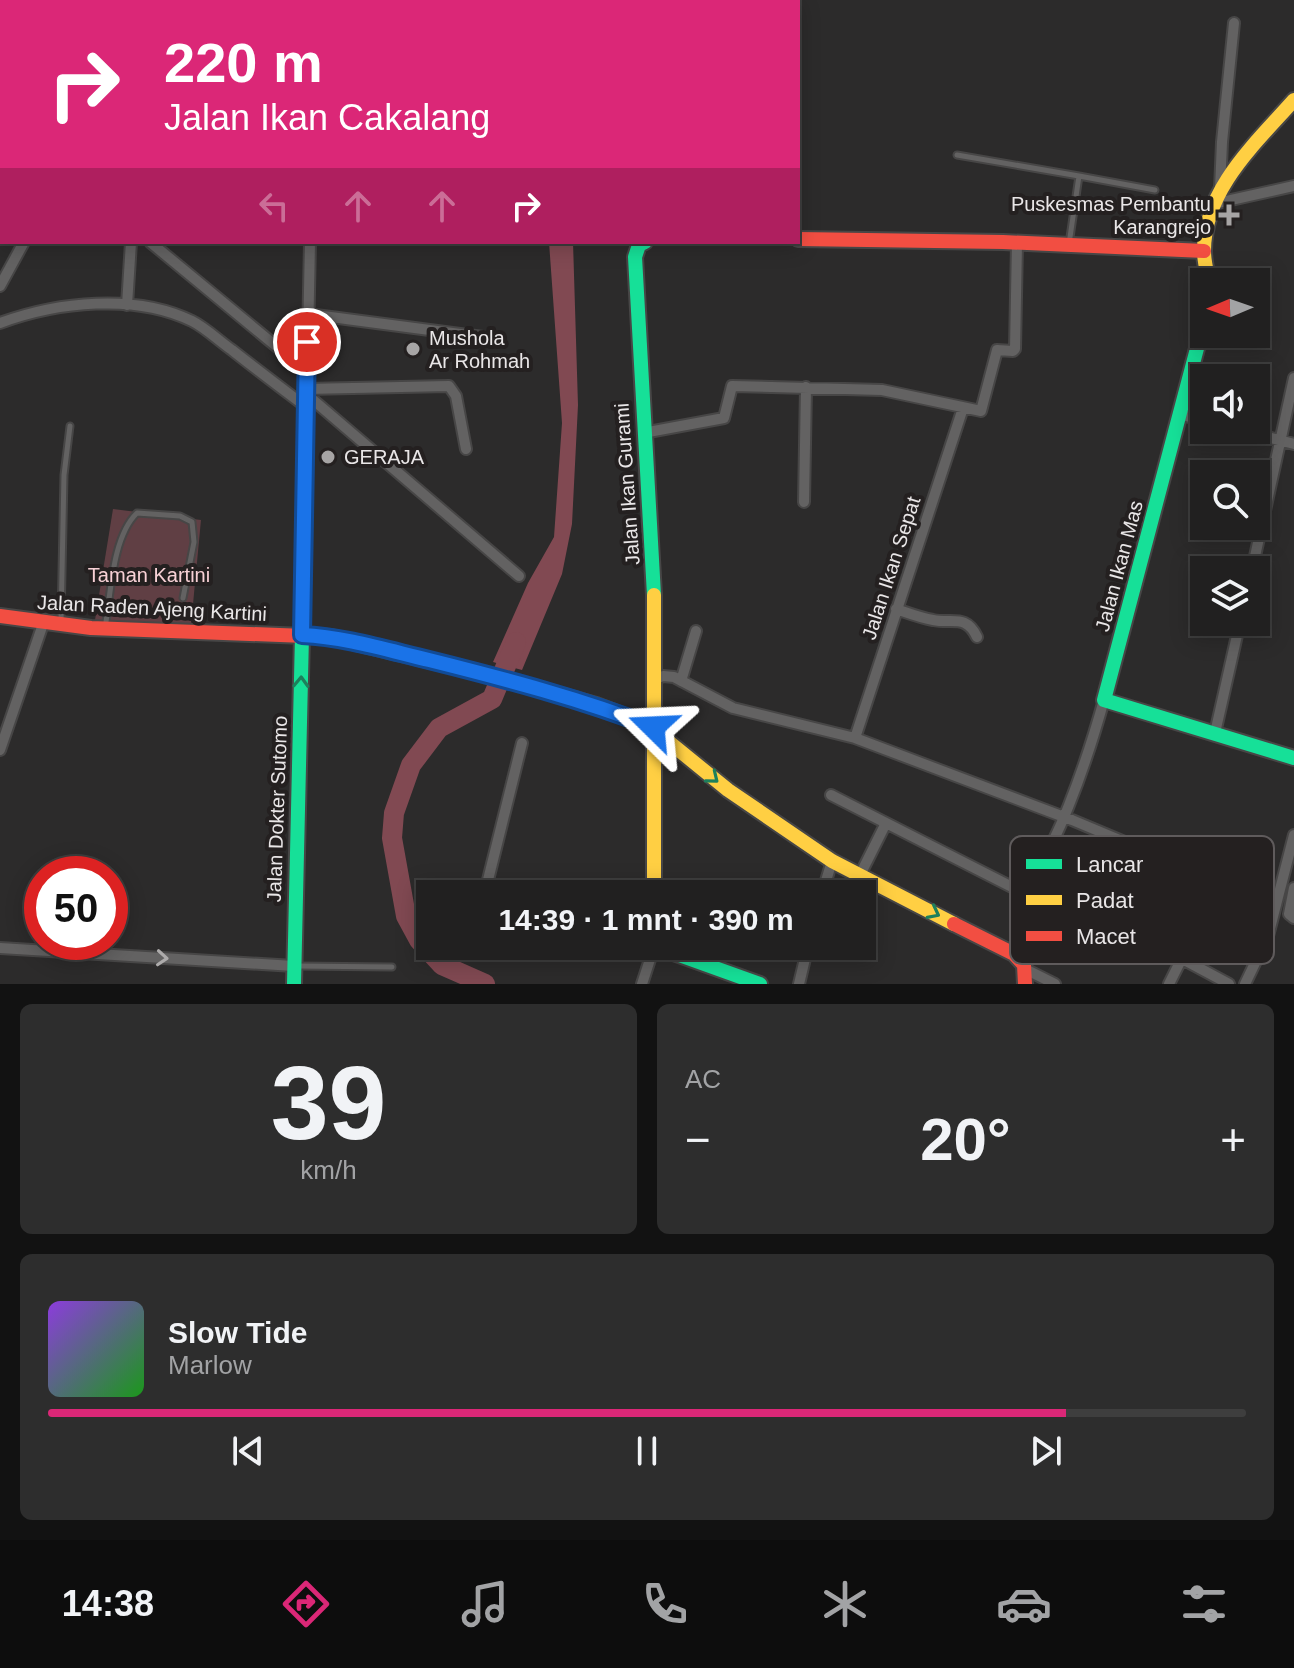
<!DOCTYPE html>
<html lang="id">
<meta charset="utf-8">
<style>
:root{--surface:#212020;--page:#2d2d2d;--text:#f1f3f6;--muted:#a2a3a5;--line:#3e3e3e;--accent:#db2777}
body{margin:0;font-family:Helvetica,sans-serif;background:var(--page);color:var(--text);height:100vh;display:flex;flex-direction:column;font-size:30px;white-space:nowrap}
*{box-sizing:border-box;margin:0}
p{font-size:26px;color:var(--muted)}
.icon{flex:none;width:44px;height:44px;fill:none;stroke:currentColor;stroke-width:2;stroke-linecap:round;stroke-linejoin:round}
.map{position:relative;height:984px;overflow:hidden}
.details{display:flex;flex-direction:column;gap:20px;padding:20px;background:#121212;flex:1}
.details>*{flex:none}
.hud{position:absolute;left:0px;top:0px;width:800px;height:244px;box-shadow:0 4px 20px #0003,0 0 0 2px var(--line);background:#db2777;color:#fff;overflow:hidden}
.needle{width:52px;rotate:268deg}
.fabs{position:absolute;left:1190px;top:268px;display:grid;gap:16px}
.fabs a{display:grid;place-items:center;width:80px;height:80px;border-radius:0px;background:var(--surface);box-shadow:0 4px 20px #0003,0 0 0 2px var(--line);font-size:40px}
.speed{position:absolute;left:24px;top:856px;display:flex;gap:16px;font-size:40px;font-weight:700;text-align:center}
.speed>*{display:grid;place-content:center;width:104px;height:104px;border-radius:50%;background:var(--surface);box-shadow:0 4px 20px #0003,0 0 0 2px var(--line);line-height:1}
.speed .limit{border:12px solid #d22;background:#fff;color:#111}
.pin{position:absolute;display:grid;place-items:center;width:68px;height:68px;color:#fff;margin:-34px;border:4px solid #fff;border-radius:50%;box-shadow:0 2px 8px #0007}
.me{position:absolute;width:88px;margin:-44px;rotate:291deg;stroke-linejoin:round;filter:drop-shadow(0 0 6px #0008)}
.turn{display:flex;align-items:center;gap:28px;height:168px;padding:0 32px;font-size:36px}
.turn .icon{width:104px;height:104px;stroke-width:2.5}
.turn b{display:block;font-size:56px;line-height:68px}
.lanes{display:flex;align-items:center;height:76px;padding:0 32px;background:#0003;justify-content:center;gap:40px;direction:ltr}
.lanes .off{opacity:.35}
.big{font-size:60px;font-weight:800;line-height:1.1}
.details .widget{flex:1;display:flex;flex-direction:column;justify-content:center;gap:12px;min-width:0;padding:0 28px;border-radius:12px;background:var(--page)}
.details .dial{align-items:center;gap:0}
.dial b{font-size:104px;line-height:1}
.song{display:flex;align-items:center;gap:24px}
.cover{width:96px;height:96px;border-radius:12px;background:linear-gradient(135deg,hsl(270 70% 55%),hsl(120 70% 35%))}
.played{height:8px;border-radius:4px;background:linear-gradient(90deg,var(--accent) 85%,var(--line) 85%)}
.keys{display:flex;justify-content:space-around;direction:ltr}
.heat{display:flex;justify-content:space-between;align-items:center;font-size:44px;direction:ltr}
.details .tiles{flex:1;display:grid;gap:20px;grid-template-columns:1fr 1fr}
.widget:last-child{grid-column:span 2}
.trip{position:absolute;left:416px;top:880px;width:460px;height:80px;border-radius:0px;background:var(--surface);box-shadow:0 4px 20px #0003,0 0 0 2px var(--line);font-weight:800;line-height:80px;text-align:center}
.dock{display:flex;height:128px;justify-content:space-around;align-items:center;background:#0d0d0d;color:var(--muted)}
.dock .icon{width:56px;height:56px}
.dock .selected{color:var(--accent)}
.dock b{font-size:36px;color:var(--text)}
.map>svg:first-child{display:block}
.green{fill:#603f44}
.water{fill:#814952}
.lines{fill:none;stroke-linecap:round;stroke-linejoin:round}
.river{stroke:#814952;stroke-width:20}
.lane-casing{stroke:#474646;stroke-width:9}
.street-casing{stroke:#474646;stroke-width:14}
.fast-casing{stroke:#474646;stroke-width:18}
.slow-casing{stroke:#474646;stroke-width:18}
.jam-casing{stroke:#474646;stroke-width:18}
.lane{stroke:#636262;stroke-width:5}
.street{stroke:#636262;stroke-width:10}
.fast{stroke:#16e098;stroke-width:14}
.slow{stroke:#ffcf43;stroke-width:14}
.jam{stroke:#f24e42;stroke-width:14}
.oneway{stroke:#1d805c}
.oneway2{stroke:#adabab}
.route-casing{stroke:#114b97;stroke-width:20}
.route{stroke:#1a73e8;stroke-width:14}
.poi-dot{fill:#a7a5a5;stroke:#242020;stroke-width:3}
.labels{text-anchor:middle;dominant-baseline:central;stroke-width:8;stroke-linejoin:round;paint-order:stroke}
.poi-label{font-size:20px;fill:#e9e6e7;stroke:#242020;text-anchor:start}
.street-label{font-size:20px;fill:#e9e6e7;stroke:#242020}
.park-label{font-size:20px;fill:#f8d1d6;stroke:#242020}
.key{fill:#242020;stroke:#5f5b5c;stroke-width:2}
.key-label{font-size:22px;fill:#e9e6e7}
</style>
<div class="map">
<svg width="1294" height="984" viewBox="0 0 1294 984">
<rect width="100%" height="100%" fill="#2c2b2b"/>
<path class="green" d="M113,509L201,520L191,625L95,620Z"/>
<path class="water" d="M549,242H573L578,405L572,524L562,574L522,670L493,662L528,583L554,537L562,423Z"/>
<g class="lines">
<path class="river" d="M485,984L442,965L419,940L406,916L392,838L394,813L411,765L439,728L492,699L516,642"/>
<defs>
<path id="lane" d="M957,155L1079,176L1069,244
M1079,176L1155,190
M61,621L64,475L70,426
M105,628C111,594 112,537 137,513L180,516L192,522L194,542L183,598
M1052,842L1129,887V894L1114,920
M297,966L392,967"/>
<path id="street" d="M147,0L157,2
M344,0V2
M745,0V2
M296,2L308,0
M0,13L2,8
M0,34L2,36
M0,129L2,130
M1220,189L1222,142L1234,23
M1213,204L1294,186
M150,242L305,370
M0,286L24,242
M127,305L131,242
M308,314L483,337
M0,323C57,302 135,293 192,321C206,328 219,341 232,350C256,369 280,387 305,406
M305,389L449,386L456,396L466,449
M305,393L519,576
M1179,414L1204,421
M1240,430L1294,444
M643,433L724,418L732,386L882,390L981,411L997,350L1013,351L1015,349L1017,243
M804,502L806,387
M1252,570L1294,378
M896,609C908,613 921,618 933,620C953,624 966,614 977,637
M302,635L310,242
M656,679L663,676L674,677L733,708L855,738L1072,820L1220,882
M681,681L696,631
M1215,733L1240,622
M855,738L963,408
M0,750L43,624
M831,795L1012,887C1049,889 1095,732 1104,700
M860,875L886,823
M1031,878L1229,984
M1294,888L1289,914L1294,918
M514,894L487,884L522,743
M822,894L832,861
M0,948L294,966
M1025,969L1055,984
M642,984L654,947
M799,984L808,946
M1169,984L1181,960
M1245,984L1268,936L1294,835"/>
<path id="fast" d="M645,242L639,245L635,257L654,595
M1204,322L1104,700L1294,758
M654,946L760,984
M294,984L302,635"/>
<path id="slow" d="M1209,282C1207,272 1204,262 1204,251C1204,189 1256,143 1294,100
M654,595V894
M648,725L728,790L832,861L954,924"/>
<path id="jam" d="M798,239L1003,242L1204,251
M0,616L91,628L331,637L481,673L596,705L648,725
M954,924L1014,954L1024,965L1025,984"/>
</defs>
<use href="#lane" class="lane-casing"/>
<use href="#street" class="street-casing"/>
<use href="#fast" class="fast-casing"/>
<use href="#slow" class="slow-casing"/>
<use href="#jam" class="jam-casing"/>
<use href="#lane" class="lane"/>
<use href="#street" class="street"/>
<use href="#fast" class="fast"/>
<use href="#slow" class="slow"/>
<use href="#jam" class="jam"/>
</g>
<defs><path id="oneway-chevron" d="M-2-3.5L2.5 0L-2 3.5" fill="none" stroke-width="1.6" stroke-linecap="round" stroke-linejoin="round" transform="scale(2)"/></defs>
<g class="oneway">
<use href="#oneway-chevron" transform="translate(301 682) rotate(-88)"/>
<use href="#oneway-chevron" transform="translate(713 778) rotate(39)"/>
<use href="#oneway-chevron" transform="translate(934 913) rotate(27)"/>
</g>
<use class="oneway2" href="#oneway-chevron" transform="translate(162 958) rotate(4)"/>
<g class="lines">
<defs>
<path id="route" d="M307,342L302,635C345,637 387,650 429,660C505,679 581,699 653,727"/>
</defs>
<use href="#route" class="route-casing"/>
<use href="#route" class="route"/>
</g>
<g class="poi-dot">
<path d="M1225 203h8v8h8v8h-8v8h-8v-8h-8v-8h8z"/>
<circle cx="413" cy="349" r="8"/>
<circle cx="328" cy="457" r="8"/>
</g>
<g class="labels">
<g class="poi-label">
<text x="1211" y="204" text-anchor="end">Puskesmas Pembantu<tspan x="1211" dy="23">Karangrejo</tspan></text>
<text x="429" y="338">Mushola<tspan x="429" dy="23">Ar Rohmah</tspan></text>
<text x="344" y="457">GERAJA</text>
</g>
<g class="street-label">
<text transform="translate(627 484) rotate(-94)">Jalan Ikan Gurami</text>
<text transform="translate(1119 566) rotate(-75)">Jalan Ikan Mas</text>
<text transform="translate(891 568) rotate(-72)">Jalan Ikan Sepat</text>
<text transform="translate(152 608) rotate(3)">Jalan Raden Ajeng Kartini</text>
<text transform="translate(277 809) rotate(-88)">Jalan Dokter Sutomo</text>
</g>
<g class="park-label">
<text x="149" y="575">Taman Kartini</text>
</g>
</g>
<rect x="1010" y="836" width="264" height="128" rx="12" class="key"/>
<rect x="1026" y="859" width="36" height="10" fill="#16e098"/>
<rect x="1026" y="895" width="36" height="10" fill="#ffcf43"/>
<rect x="1026" y="931" width="36" height="10" fill="#f24e42"/>
<g class="key-label">
<text x="1076" y="872">Lancar</text>
<text x="1076" y="908">Padat</text>
<text x="1076" y="944">Macet</text>
</g>
</svg>
<div class="fabs">
<a><svg class="needle" viewBox="-14 -14 28 28"><path d="M0-13l5 13h-10z" fill="#e53935"/><path d="M0 13l5-13h-10z" fill="#a2a3a5"/></svg></a>
<a><svg class="icon" aria-label="sound" viewBox="0 0 24 24"><path d="M4 9h4l5-4v14l-5-4H4zM17 9q2 3 0 6"/></svg></a>
<a><svg class="icon" aria-label="search" viewBox="0 0 24 24"><circle cx="10" cy="10" r="6"/><path d="M15 15l6 6"/></svg></a>
<a><svg class="icon" aria-label="layers" viewBox="0 0 24 24"><path d="M12 4l9 5-9 5-9-5zM3 14l9 5 9-5"/></svg></a>
</div>
<div class="speed"><div class="limit">50</div></div>
<div class="pin" style="left:307px;top:342px;background:#d93025"><svg class="icon" aria-label="arrive" viewBox="0 0 24 24"><path d="M6 21V4h12l-3 4 3 4H6"/></svg></div>
<svg class="me" style="left:653px;top:727px" viewBox="-20 -20 40 40"><path d="M0-17L14 15 0 8-14 15z" fill="#1a73e8" stroke="#fff" stroke-width="4"/></svg>
<div class="trip">14:39 · 1 mnt · 390 m</div>
<div class="hud">
<div class="turn"><svg class="icon" aria-label="right" viewBox="0 0 24 24"><path d="M7 20v-9h11M14 6l5 5-5 5"/></svg><div><b>220 m</b>Jalan Ikan Cakalang</div></div>
<div class="lanes"><svg class="icon off" aria-label="left" viewBox="0 0 24 24"><path d="M17 20v-9H6M10 6l-5 5 5 5"/></svg><svg class="icon off" aria-label="ahead" viewBox="0 0 24 24"><path d="M12 20V5M6 11l6-6 6 6"/></svg><svg class="icon off" aria-label="ahead" viewBox="0 0 24 24"><path d="M12 20V5M6 11l6-6 6 6"/></svg><svg class="icon" aria-label="right" viewBox="0 0 24 24"><path d="M7 20v-9h11M14 6l5 5-5 5"/></svg></div>
</div>
</div>
<section class="details">
<div class="tiles">
<div class="widget dial"><b>39</b><p>km/h</p></div>
<div class="widget"><p>AC</p>
<div class="heat"><a>−</a><b class="big">20°</b><a>+</a></div>
</div>
<div class="widget">
<div class="song"><i class="cover"></i><div><b>Slow Tide</b><p>Marlow</p></div></div>
<div class="played"></div>
<div class="keys"><svg class="icon" aria-label="previous" viewBox="0 0 24 24"><path d="M18 5L8 12l10 7zM5 5v14"/></svg><svg class="icon" aria-label="pause" viewBox="0 0 24 24"><path d="M8 5v14M16 5v14"/></svg><svg class="icon" aria-label="next" viewBox="0 0 24 24"><path d="M6 5l10 7-10 7zM19 5v14"/></svg></div>
</div>
</div>
</section>
<nav class="dock">
<b>14:38</b>
<svg class="icon selected" aria-label="directions" viewBox="0 0 24 24"><path d="M12 3l9 9-9 9-9-9zM9 14v-3h6M13 9l2 2-2 2"/></svg>
<svg class="icon" aria-label="music" viewBox="0 0 24 24"><path d="M9 18V5l10-2v13"/><circle cx="6" cy="18" r="3"/><circle cx="16" cy="16" r="3"/></svg>
<svg class="icon" aria-label="phone" viewBox="0 0 24 24"><path d="M5 4h4l2 5-3 2q2 4 5 5l2-3 5 2v4C11 20 4 13 5 4z"/></svg>
<svg class="icon" aria-label="climate" viewBox="0 0 24 24"><path d="M12 3v18M4 7l16 10M4 17L20 7"/></svg>
<svg class="icon" aria-label="car" viewBox="0 0 24 24"><path d="M5 17H2v-5l4-1 3-4h7l3 4 3 1v5h-3M9 17h6M6 11h13"/><circle cx="7" cy="17" r="2"/><circle cx="17" cy="17" r="2"/></svg>
<svg class="icon" aria-label="filters" viewBox="0 0 24 24"><path d="M4 7h16M4 17h16"/><circle cx="9" cy="7" r="2"/><circle cx="15" cy="17" r="2"/></svg>
</nav>
